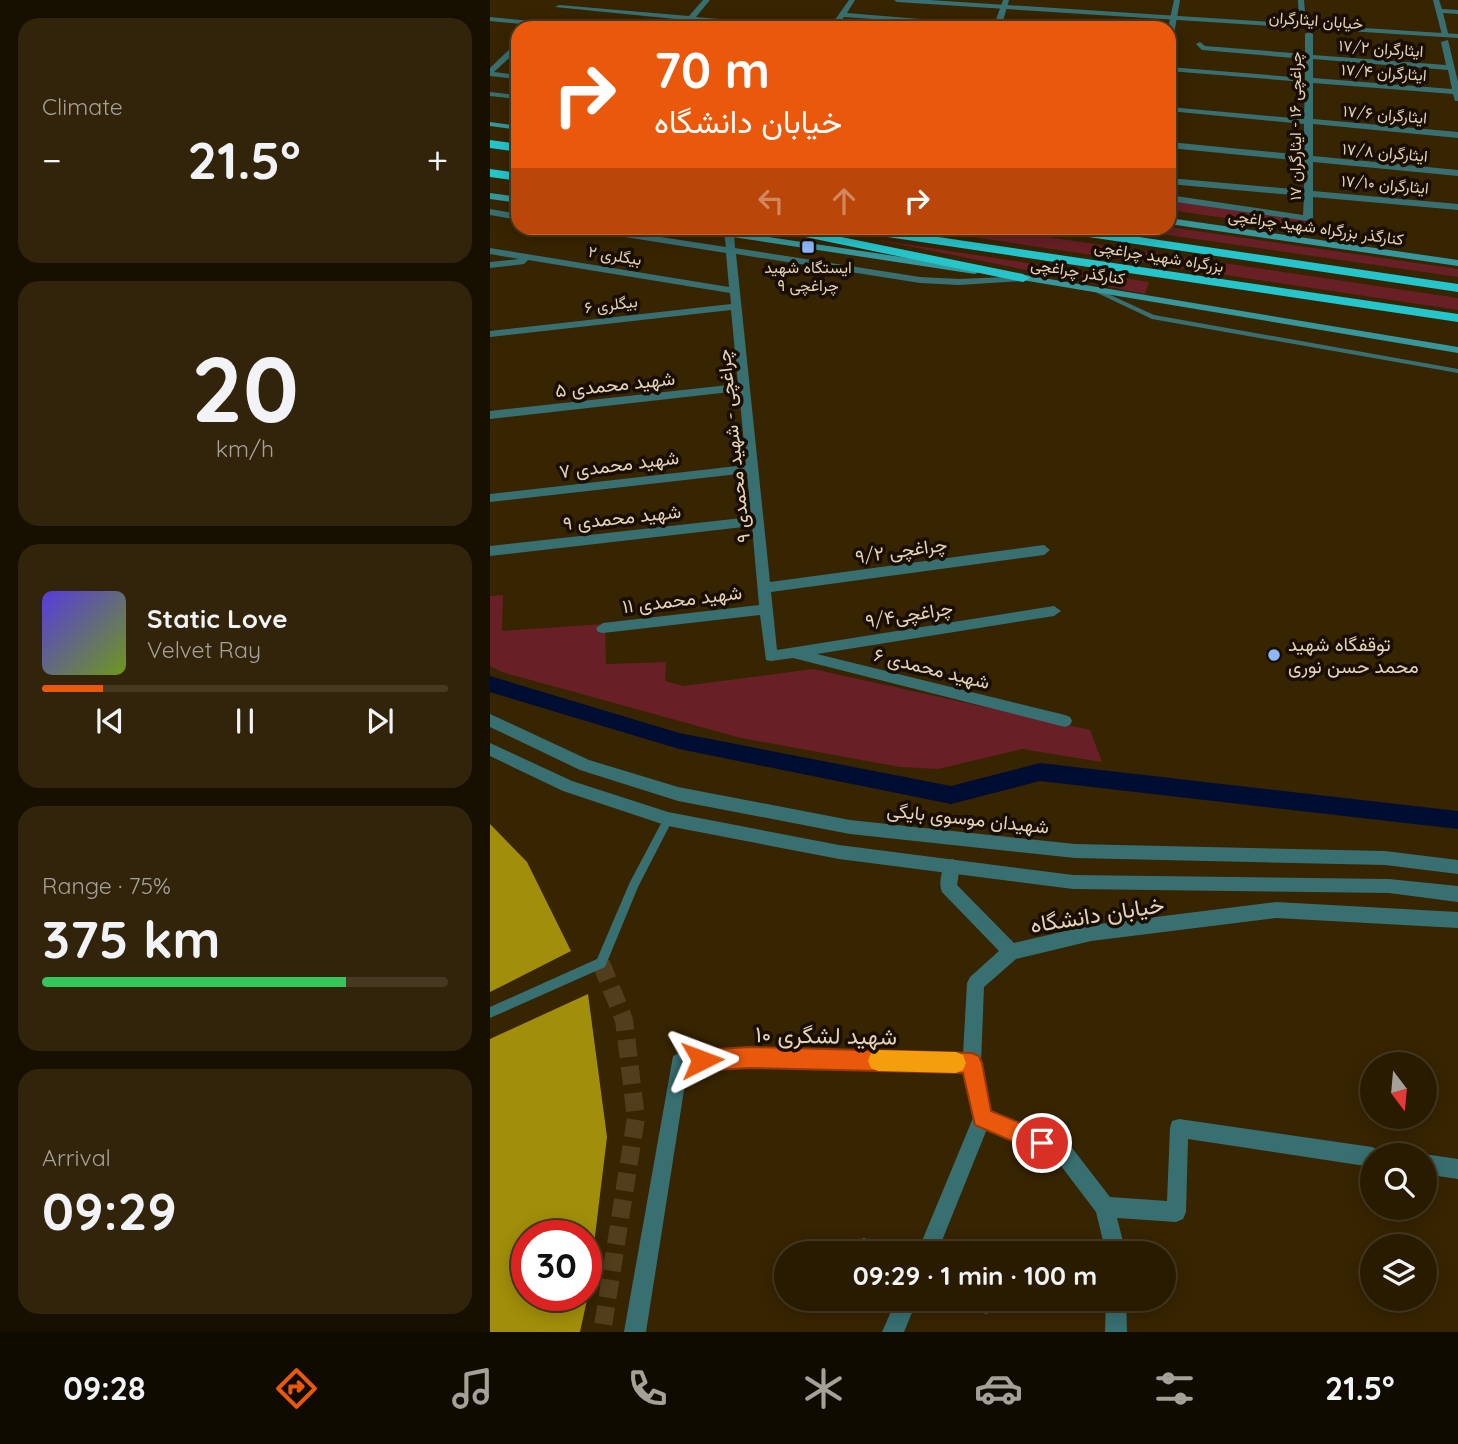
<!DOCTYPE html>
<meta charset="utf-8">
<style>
:root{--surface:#291b00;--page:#31240a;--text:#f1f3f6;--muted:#a5a199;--line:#453922;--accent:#ea580c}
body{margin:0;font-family:Quicksand,Vazirmatn,sans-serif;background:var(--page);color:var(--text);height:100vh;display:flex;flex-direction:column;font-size:26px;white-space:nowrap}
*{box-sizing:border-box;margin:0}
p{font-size:23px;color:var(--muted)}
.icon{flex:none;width:38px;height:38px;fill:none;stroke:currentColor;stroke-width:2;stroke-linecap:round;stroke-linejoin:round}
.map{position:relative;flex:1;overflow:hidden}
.drawer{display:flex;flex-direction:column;gap:18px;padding:18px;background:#170f00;width:490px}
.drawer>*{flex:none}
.hud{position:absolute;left:21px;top:21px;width:665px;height:214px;border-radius:21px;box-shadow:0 4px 18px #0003,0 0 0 2px var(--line);background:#ea580c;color:#fff;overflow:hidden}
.needle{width:46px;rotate:164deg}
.fabs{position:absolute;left:870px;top:1052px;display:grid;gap:14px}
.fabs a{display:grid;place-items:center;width:77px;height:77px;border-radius:50%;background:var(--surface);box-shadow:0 4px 18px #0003,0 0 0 2px var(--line);font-size:35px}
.speed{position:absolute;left:21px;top:1220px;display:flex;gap:14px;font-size:35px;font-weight:700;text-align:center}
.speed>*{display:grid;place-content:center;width:91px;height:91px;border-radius:50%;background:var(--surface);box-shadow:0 4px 18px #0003,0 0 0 2px var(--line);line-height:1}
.speed .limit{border:10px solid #d22;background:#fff;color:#111}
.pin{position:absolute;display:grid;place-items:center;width:60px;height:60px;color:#fff;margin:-30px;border:4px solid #fff;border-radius:50%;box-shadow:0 2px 7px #0007}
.me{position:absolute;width:77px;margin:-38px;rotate:87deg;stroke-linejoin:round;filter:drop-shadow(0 0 5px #0008)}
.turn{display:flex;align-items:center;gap:24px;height:147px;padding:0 28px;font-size:32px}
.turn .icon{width:91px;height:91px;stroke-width:2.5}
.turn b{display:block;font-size:49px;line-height:60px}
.lanes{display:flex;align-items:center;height:66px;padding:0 28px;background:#0003;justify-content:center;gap:35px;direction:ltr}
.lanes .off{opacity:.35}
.big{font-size:52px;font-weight:700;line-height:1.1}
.drawer .widget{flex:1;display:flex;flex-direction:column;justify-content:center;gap:10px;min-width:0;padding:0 24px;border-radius:21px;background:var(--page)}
.drawer .dial{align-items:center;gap:0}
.dial b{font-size:91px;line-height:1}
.song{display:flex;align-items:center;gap:21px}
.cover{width:84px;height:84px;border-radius:10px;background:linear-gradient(135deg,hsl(250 70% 55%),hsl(80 70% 35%))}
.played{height:7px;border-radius:4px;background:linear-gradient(90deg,var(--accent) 15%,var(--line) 15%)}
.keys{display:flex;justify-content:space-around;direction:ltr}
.heat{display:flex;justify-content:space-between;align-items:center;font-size:38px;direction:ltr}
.charge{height:10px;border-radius:5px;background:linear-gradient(90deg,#34c759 75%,var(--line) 0)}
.trip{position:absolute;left:284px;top:1241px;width:402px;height:70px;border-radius:35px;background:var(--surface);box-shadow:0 4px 18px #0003,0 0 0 2px var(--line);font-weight:700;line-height:70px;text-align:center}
.tab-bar{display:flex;height:112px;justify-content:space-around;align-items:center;background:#100b00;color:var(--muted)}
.tab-bar .icon{width:49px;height:49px}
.tab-bar .on{color:var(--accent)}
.tab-bar b{font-size:32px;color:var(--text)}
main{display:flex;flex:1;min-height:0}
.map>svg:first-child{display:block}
.green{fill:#691f26}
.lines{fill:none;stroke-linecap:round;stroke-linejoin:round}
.canal{fill:#000d32;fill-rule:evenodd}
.building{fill:#a18e0a}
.minor-tunnel{stroke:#513e1c;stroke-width:18;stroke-dasharray:18 9;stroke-linecap:butt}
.service{fill:#387072;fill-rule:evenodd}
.minor{fill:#387072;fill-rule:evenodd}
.tertiary{fill:#387072;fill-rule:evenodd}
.secondary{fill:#36989c;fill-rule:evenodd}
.trunk{fill:#24c6cc;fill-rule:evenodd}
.route{fill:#ea580c;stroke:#983908;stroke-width:2}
.slow{fill:#f59e0b}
.poi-dot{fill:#8db9fc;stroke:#190e00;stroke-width:2.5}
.labels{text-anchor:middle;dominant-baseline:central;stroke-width:7;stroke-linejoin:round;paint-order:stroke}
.far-street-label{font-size:16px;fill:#e3d3ba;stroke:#190e00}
.far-poi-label{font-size:16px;fill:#e3d3ba;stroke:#190e00}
.street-label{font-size:19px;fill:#e3d3ba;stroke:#190e00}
.poi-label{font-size:19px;fill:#e3d3ba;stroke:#190e00;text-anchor:start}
.near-street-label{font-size:23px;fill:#e3d3ba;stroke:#190e00}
</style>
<main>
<section class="drawer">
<div class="widget"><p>Climate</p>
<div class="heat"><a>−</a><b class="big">21.5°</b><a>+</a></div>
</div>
<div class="widget dial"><b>20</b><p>km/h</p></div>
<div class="widget">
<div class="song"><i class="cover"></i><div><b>Static Love</b><p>Velvet Ray</p></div></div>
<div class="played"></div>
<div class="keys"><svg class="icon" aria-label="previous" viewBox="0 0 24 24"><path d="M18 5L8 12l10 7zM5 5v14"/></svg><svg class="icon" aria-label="pause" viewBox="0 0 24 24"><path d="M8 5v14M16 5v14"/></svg><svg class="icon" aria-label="next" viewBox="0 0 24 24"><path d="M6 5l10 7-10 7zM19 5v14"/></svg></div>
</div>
<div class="widget"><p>Range · 75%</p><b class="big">375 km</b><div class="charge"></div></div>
<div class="widget"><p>Arrival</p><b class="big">09:29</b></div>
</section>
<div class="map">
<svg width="968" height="1332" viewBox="0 0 968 1332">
<rect width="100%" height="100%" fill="#372400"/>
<path class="green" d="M679,200L816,219L814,229L679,210Z
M679,227L968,269V277L629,228Z
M423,228H497L968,298V310Z
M383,239L659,282L655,294Z
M13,595L12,631L115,624L116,664L176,662L175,681L193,686L323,669L600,730L612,762L532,749L448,769L410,767L251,738L12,672L0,666V596Z"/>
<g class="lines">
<path class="canal" d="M0,676L189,733L461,786L550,763L968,811V829L550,781L461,804L189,749L0,692Z"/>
</g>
<path class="building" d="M0,824L37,862L81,951L0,992Z
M98,994L117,1137L98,1294L96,1236H37V1295H98L90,1332H0V1039Z"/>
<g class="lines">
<path class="minor-tunnel" d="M111,963L134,1020L146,1118L112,1332"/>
<path class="service" d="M603,287L664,315L968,369V373L662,319L601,290V288Z
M178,815L181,816L183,819L148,887L115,967L0,1018V1007L107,959L140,882L175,816Z"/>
<path class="minor" d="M213,0H220L206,17L306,26L310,28H281L202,21L196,28H188L195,20L65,7L69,5L199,16Z
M359,0H365L357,13L504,25L513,0H519L511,28L354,17L347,28H339Z
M684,0H690L683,40L679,42L678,28Z
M808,0H814L816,26L809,24Z
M943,0H949L952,9L968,10V14L953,13L959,37L952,35Z
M0,17L51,22L55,24L51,26L0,21Z
M819,32L823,34V55L956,65L951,42L958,40L968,82V101H965L963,94L823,83V119L968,132V138L823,124V156L968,170V176L823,162V191L968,204V210L823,197V218L818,221L679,201V195L813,215L814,196L679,184V178L814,190V161L679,148V142L814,155V124L679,111V107L814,119L815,82L679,71V67L815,78V59L712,50L706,44L710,42L715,46L815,54V34ZM823,59L958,70L962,89L823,78Z
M25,44H28V50L4,72L28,75V79L0,76V68Z
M0,92L28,95V99L0,96Z
M0,209L28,214V220L0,215Z
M92,228H112L236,247L234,233L239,230L244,233L245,248L430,277L469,279L537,276V280L533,281L469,285L430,283L246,254L280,582L554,545L560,550L554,555L281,592L287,650L564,606L571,611L564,616L327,654L575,715L580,717L582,721L580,725L575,727L303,658L281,661L276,660L270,615L113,633L108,632L106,628L113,623L269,605L262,526L0,556V546L261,517L257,473L0,502V494L256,465L249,391L0,419V411L248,384L241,310L0,337V331L241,304L240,293L38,260L34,264L0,268V262L29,259L0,254V248L239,287L236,253L97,231Z
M462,859L468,861L470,866L467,885L524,943L601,925L786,902L968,912V928L786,918L601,941L526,959L494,987L491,1063L500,1112L579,1144L620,1197L677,1201L680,1128L682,1121L689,1119L882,1147L889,1150L891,1155H882V1167L698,1139L696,1212L693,1219L686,1222L627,1218L636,1253H616L606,1212L565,1158L497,1129L447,1253H427L483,1118L474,1072L259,1067L197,1071L156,1332H134L183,1056L189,1053L259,1049L473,1054L477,983L480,977L509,951L452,892C448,883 452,870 456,861Z
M934,1154L968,1159V1179L934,1174Z
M374,1238L393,1246L396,1253H366L364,1248L367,1241Z
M407,1298H428L414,1332H392Z
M473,1298H504L506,1304L503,1311L496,1314L476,1305Z
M616,1298H636L637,1332H615Z"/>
<path class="tertiary" d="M404,0H440L968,34V38L407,2Z
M0,714L99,760L188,787L360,820L585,844L895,851L968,860V874L895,865L585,858L360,834L188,801L90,770L0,727Z
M0,743L82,781L178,812L349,845L583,875L899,879L968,886V902L899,893L583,889L349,859L178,826L73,791L0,756Z"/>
<path class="secondary" d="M0,122L28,126V130L0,126Z
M0,193L28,197V203L0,199Z
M679,218L968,260V266L679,224Z
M198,228H218L485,268L490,271L485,274L203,231Z
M523,273L968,347V353L520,278V274Z"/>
<path class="trunk" d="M0,140L28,144V152L0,148Z
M0,169L28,173V181L0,177Z
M285,228H307L533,274L540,278L533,282L291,232Z
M358,228H387L968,314V322L364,232Z
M559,228H588L968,284V292L565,232Z"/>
</g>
<path class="route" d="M259,1047L482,1053L489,1056L492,1063L501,1111L560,1135L563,1143L560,1151L552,1154L485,1125L473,1073L259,1068L212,1071L205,1068L202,1060L205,1053L212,1050Z"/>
<path class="slow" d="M388,1050L466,1052L473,1055L476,1063L473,1070L466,1073L388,1071L381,1068L378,1061L381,1053Z"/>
<g class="poi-dot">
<rect x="311" y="240" width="14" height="14" rx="3.5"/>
<circle cx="784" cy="655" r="7"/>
</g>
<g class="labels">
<g class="far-street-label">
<text transform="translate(826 20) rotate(4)">خیابان ایثارگران</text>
<text transform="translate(891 48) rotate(4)">ایثارگران ۱۷/۲</text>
<text transform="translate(894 72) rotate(4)">ایثارگران ۱۷/۴</text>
<text transform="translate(895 114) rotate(5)">ایثارگران ۱۷/۶</text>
<text transform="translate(805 126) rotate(-90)">چراغچی ۱۶ - ایثارگران ۱۷</text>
<text transform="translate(895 152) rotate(5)">ایثارگران ۱۷/۸</text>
<text transform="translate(895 184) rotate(5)">ایثارگران ۱۷/۱۰</text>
<text transform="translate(826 227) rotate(8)">کنارگذر بزرگراه شهید چراغچی</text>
<text transform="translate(125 255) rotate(9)">بیگلری ۲</text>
<text transform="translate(669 256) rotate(9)">بزرگراه شهید چراغچی</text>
<text transform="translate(588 271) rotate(9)">کنارگذر چراغچی</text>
<text transform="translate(121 304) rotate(-7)">بیگلری ۶</text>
</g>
<g class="far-poi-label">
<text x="318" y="267">ایستگاه شهید<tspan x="318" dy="18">چراغچی ۹</tspan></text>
</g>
<g class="street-label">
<text transform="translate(125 384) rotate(-6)">شهید محمدی ۵</text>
<text transform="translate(243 446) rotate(-96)">۹ چراغچی - شهید محمدی</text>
<text transform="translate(129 464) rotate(-7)">شهید محمدی ۷</text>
<text transform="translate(132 517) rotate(-6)">شهید محمدی ۹</text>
<text transform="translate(411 550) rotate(-8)">۹/۲ چراغچی</text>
<text transform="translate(192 599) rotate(-7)">شهید محمدی ۱۱</text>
<text transform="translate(419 614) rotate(-9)">۹/۴چراغچی</text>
<text transform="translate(442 668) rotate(14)">شهید محمدی ۶</text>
<text transform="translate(478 818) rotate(6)">شهیدان موسوی بایگی</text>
</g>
<g class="poi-label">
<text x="798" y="644">توقفگاه شهید<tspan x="798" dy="22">محمد حسن نوری</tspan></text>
</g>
<g class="near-street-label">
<text transform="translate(607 914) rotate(-9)">خیابان دانشگاه</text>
<text transform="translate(336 1035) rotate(1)">شهید لشگری ۱۰</text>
</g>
</g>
</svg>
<div class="fabs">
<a><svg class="needle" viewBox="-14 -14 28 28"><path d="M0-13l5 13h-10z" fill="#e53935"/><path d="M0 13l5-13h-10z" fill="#a5a199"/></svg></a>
<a><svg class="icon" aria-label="search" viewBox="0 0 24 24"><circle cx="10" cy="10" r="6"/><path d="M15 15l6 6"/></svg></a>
<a><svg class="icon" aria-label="layers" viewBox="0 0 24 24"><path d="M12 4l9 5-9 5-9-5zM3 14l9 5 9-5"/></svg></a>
</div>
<div class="speed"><div class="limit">30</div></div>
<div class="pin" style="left:552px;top:1143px;background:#d93025"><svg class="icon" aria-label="arrive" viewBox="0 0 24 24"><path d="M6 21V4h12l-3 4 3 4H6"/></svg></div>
<svg class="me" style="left:212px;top:1060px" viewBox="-20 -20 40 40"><path d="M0-17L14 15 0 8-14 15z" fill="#ea580c" stroke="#fff" stroke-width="4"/></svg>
<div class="trip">09:29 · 1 min · 100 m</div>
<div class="hud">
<div class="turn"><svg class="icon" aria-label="right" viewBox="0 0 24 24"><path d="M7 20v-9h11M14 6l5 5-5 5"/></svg><div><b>70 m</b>خیابان دانشگاه</div></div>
<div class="lanes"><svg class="icon off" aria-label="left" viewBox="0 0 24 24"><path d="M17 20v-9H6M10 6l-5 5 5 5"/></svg><svg class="icon off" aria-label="ahead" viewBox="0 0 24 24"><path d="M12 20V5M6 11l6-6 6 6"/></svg><svg class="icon" aria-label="right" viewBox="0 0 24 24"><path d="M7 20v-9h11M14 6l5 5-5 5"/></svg></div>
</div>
</div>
</main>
<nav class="tab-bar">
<b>09:28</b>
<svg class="icon on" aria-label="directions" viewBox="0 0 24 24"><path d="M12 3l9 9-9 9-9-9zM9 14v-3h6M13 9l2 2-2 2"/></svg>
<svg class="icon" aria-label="music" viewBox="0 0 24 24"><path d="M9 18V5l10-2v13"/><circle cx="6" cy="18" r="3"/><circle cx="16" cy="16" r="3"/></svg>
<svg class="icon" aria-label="phone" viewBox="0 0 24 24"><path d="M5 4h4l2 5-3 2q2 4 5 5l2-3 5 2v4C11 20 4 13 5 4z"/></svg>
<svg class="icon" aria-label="climate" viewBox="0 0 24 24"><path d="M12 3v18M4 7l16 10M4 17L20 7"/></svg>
<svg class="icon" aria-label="car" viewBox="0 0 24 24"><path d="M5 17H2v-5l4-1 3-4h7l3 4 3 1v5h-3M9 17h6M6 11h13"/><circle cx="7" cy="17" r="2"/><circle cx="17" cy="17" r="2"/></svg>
<svg class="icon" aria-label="filters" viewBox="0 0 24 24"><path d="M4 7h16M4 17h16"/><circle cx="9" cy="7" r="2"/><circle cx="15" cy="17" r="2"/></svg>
<b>21.5°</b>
</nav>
